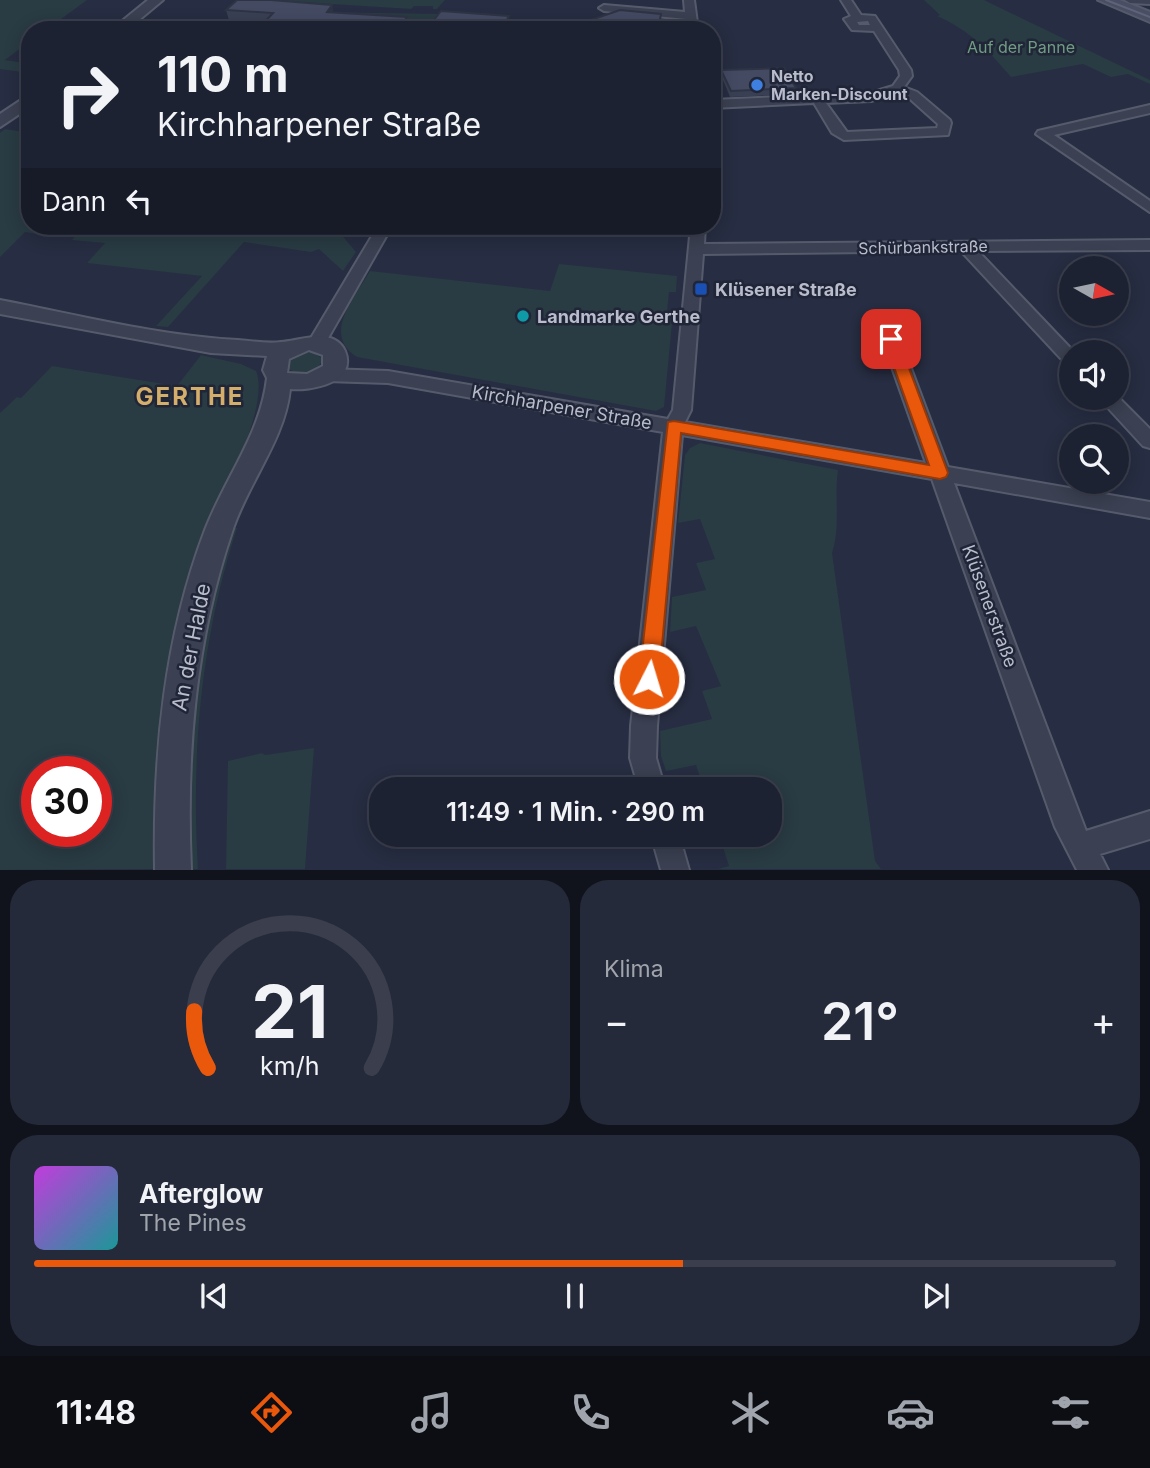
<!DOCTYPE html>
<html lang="de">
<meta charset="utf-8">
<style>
:root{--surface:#1d2232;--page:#252a3a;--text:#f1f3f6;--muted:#a0a4ac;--line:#3b3f4d;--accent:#ea580c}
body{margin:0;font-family:Inter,sans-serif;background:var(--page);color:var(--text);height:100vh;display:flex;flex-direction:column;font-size:26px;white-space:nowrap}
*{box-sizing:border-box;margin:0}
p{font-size:23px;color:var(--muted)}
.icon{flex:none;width:38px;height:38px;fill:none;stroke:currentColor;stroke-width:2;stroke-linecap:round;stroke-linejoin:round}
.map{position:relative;height:870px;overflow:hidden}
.drawer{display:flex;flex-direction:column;gap:10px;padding:10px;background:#10131c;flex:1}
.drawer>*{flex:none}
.banner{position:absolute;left:21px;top:21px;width:700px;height:214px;border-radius:28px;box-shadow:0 4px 18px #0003,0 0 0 2px var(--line);background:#1d2232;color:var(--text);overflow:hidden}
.needle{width:46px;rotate:99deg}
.controls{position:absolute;left:1059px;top:256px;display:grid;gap:14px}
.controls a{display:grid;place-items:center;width:70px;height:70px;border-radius:50%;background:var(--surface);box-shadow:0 4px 18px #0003,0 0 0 2px var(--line);font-size:35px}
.speed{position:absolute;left:21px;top:756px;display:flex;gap:14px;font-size:35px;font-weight:700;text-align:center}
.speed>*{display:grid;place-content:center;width:91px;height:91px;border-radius:50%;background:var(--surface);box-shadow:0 4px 18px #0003,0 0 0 2px var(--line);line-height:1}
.speed .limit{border:10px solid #d22;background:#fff;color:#111}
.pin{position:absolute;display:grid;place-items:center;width:60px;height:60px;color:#fff;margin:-30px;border-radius:14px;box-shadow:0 4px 10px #0006}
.me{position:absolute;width:77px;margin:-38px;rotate:5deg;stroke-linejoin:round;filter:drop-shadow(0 0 5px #0008)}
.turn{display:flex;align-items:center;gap:24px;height:147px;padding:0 21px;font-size:32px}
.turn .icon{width:91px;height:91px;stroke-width:2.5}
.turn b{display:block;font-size:49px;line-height:60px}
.then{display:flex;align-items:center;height:66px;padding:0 21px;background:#0003;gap:14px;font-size:26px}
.big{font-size:52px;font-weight:600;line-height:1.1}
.drawer .tile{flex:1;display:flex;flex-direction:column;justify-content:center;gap:10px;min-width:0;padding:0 24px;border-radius:28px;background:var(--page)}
.drawer .dial{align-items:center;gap:0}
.dial svg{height:182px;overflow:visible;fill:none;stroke:var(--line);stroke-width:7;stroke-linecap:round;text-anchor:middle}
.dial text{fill:var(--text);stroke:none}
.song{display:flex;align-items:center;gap:21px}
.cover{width:84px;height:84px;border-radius:10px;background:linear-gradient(135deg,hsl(290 70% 55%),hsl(180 70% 35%))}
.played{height:7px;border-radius:4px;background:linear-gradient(90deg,var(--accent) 60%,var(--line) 60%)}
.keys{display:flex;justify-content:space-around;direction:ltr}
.heat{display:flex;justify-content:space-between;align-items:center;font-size:38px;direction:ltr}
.drawer .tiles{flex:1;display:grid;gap:10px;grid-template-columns:1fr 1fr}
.tile:last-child{grid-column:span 2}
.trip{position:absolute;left:369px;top:777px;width:413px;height:70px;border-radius:28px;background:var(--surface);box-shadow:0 4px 18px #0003,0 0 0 2px var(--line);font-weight:600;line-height:70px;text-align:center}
.tab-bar{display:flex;height:112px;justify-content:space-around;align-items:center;background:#0c0e14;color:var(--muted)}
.tab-bar .icon{width:49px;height:49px}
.tab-bar .current{color:var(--accent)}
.tab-bar b{font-size:32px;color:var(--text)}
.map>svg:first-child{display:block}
.green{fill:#293b43;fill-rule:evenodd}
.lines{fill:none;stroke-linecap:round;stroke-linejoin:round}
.minor-casing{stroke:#565b6c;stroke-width:4}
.tertiary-casing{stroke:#565b6c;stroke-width:4}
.secondary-casing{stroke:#565b6c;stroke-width:4}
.minor{fill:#3b4052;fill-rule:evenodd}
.tertiary{fill:#3b4052;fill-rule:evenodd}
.secondary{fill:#494e64;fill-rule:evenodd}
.tram{stroke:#5e6378;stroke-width:2}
.wall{fill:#3a4054}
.shaded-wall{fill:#2f3445}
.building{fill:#434a62;stroke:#2f3445;stroke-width:2}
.route{fill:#ea580c;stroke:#983908;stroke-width:2}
.shop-dot{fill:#3f7fe0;stroke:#202537;stroke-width:2.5}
.transit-dot{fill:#1a4fb4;stroke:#202537;stroke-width:2.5}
.culture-dot{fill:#0f9aa8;stroke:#202537;stroke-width:2.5}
.labels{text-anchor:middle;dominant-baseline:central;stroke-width:5;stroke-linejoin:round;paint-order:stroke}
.far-park-label{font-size:16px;fill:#709c83;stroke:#202537}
.far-poi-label{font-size:16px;font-weight:bold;fill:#b8bccb;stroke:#202537;text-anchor:start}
.far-street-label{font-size:16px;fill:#b8bccb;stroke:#202537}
.poi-label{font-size:18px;font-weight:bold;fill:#b8bccb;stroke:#202537;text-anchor:start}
.street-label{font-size:18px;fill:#b8bccb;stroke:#202537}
.near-street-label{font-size:21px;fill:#b8bccb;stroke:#202537}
.district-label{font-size:24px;font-weight:bold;letter-spacing:2px;fill:#d4ae6b;stroke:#202537}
</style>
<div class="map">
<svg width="1150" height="870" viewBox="0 0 1150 870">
<rect width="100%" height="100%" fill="#272d42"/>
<path class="green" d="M0,0H87L46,30H30V41L5,60L30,64V73L0,69Z
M268,0H445L437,9H433V6H414L411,9Z
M924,0H984L1150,80V84L1128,74L1111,77L1083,64L1011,77C988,50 969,30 937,16L940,15Z
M251,11L441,14L435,24Z
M5,129L30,133V226H47L38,234L25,232L0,257V133Z
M84,226H334L356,252L343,271L319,249L311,252L244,242L168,327L156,326L202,276L87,263L105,243L72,240Z
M559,264L677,276L676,292H669L667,312L673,313L664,407L656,411L357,357C321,335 355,297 370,271L550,291Z
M312,352L323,359L317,370L300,375L288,369L287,362L300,353Z
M201,355L241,364L256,371C270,404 225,491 211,526C166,634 151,754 155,869L0,870V413L17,397L21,398L52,366L177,386ZM37,772H96V831H37Z
M700,443L838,470C834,498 841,526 832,553L875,861L881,869H718L729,866L719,835H770V789H704L696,765L666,771L661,756L660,731L712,719L702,691L721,686L696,626L670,632L672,597L706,590L696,563L715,559L700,519L678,523L685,455L690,448Z
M231,527L237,528C201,639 191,753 198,869L187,870L186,843L195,666Z
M314,748L305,869H226L228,761L262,753L265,755Z"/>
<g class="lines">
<defs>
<path id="minor" d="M684,0H694L698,30H688L686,19L604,11L599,8L604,5L685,12Z
M841,0H851L861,15L875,16L911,70L912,76L904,87L917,92L950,120L951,123L948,135L844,140L832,133L814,103L712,108V100L870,93L893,86L900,76L899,70L874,31L852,30L844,19L851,16ZM868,21L870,25H859L857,22ZM897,93L909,98L938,124L937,128L847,132L826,103L871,101Z
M1125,0H1150V4L1130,3Z
M1150,105V113L1054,135L1150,201V212L1036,134L1038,131Z
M378,226H392L323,347H311L308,343Z
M691,226H705L704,244L1150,240V250L978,251L1074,352H1071V365L1065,363L961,251L703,254L691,410L685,422L926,463L882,339L891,333L900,339L948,467L1150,502V518L954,483L1086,831L1150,811V839L1100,854L1108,870H1077L1055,827L932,479L682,435L657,726L656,758L665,789H639L630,758L631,726L663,432L388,383L326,381L317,375L326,369L388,371L668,419L673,410Z
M1116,395L1150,429V448L1143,446L1098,397Z
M651,835H679L689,870H661Z"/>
<path id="tertiary" d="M148,0H163L127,30H111Z
M30,94V107L0,127V114Z
M0,300C78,315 160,336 238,340C252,341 267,344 281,342C299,341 334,326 345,351C358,383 310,391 290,389C285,440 247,484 232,532C195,642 186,755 191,870H155C153,754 164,638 205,530C225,478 261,433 267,378L263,370L267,356L211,353L0,314ZM309,350L323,355V366L307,374L287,373L289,359Z"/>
<path id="secondary" d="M1098,0H1120L1150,12V22Z"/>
</defs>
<use href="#minor" class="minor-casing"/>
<use href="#tertiary" class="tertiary-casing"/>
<use href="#secondary" class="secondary-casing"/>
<use href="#minor" class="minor"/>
<use href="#tertiary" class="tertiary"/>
<use href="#secondary" class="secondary"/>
<path class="tram" d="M1106,0L1150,17"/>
</g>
<path class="wall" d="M226,10L334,13L407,17L408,30H257L258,29L231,27Z
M661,14L659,30L585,27V22Z
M509,16V21L504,30H430V25Z
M721,70L796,88L795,94L730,97L721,75Z"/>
<path class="shaded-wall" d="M332,5L336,22L327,12Z
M509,16V21L504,30H501Z
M407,17L408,30H398Z"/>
<path class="building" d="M237,0H271L332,5L327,12L407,17L398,30H257L273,13L226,10Z
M620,10L661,14L659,25L585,22Z
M441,11L509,16L501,30L430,25Z
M784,68L796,88L731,91L721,70Z"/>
<path class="route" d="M891,334L898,339L948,473L946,477L940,479L681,433L659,679L656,686L649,688L641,686L639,679L668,422L674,421L929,465L884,339Z"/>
<circle class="shop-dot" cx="757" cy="85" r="7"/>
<rect class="transit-dot" x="694" y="282" width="14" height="14" rx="3.5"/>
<circle class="culture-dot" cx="523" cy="316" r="7"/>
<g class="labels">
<g class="far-park-label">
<text x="1021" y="47">Auf der Panne</text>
</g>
<g class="far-poi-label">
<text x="771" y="76">Netto<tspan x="771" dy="18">Marken-Discount</tspan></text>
</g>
<g class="far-street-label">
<text transform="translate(923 247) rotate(-1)">Schürbankstraße</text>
</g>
<g class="poi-label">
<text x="715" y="289">Klüsener Straße</text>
<text x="537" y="316">Landmarke Gerthe</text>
</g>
<g class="street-label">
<text transform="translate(562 407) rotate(10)">Kirchharpener Straße</text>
<text transform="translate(990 606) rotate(70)">Klüsenerstraße</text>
</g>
<g class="near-street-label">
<text transform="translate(191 647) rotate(-79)">An der Halde</text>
</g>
<g class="district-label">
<text x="190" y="396">GERTHE</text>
</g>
</g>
</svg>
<div class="controls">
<a><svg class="needle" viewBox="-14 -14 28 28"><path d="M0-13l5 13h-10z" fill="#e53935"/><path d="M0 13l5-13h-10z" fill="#a0a4ac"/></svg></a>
<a><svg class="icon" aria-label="sound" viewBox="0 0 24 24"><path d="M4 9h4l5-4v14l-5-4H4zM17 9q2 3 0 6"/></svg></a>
<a><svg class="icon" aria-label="search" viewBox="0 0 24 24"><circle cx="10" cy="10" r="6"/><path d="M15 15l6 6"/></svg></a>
</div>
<div class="speed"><div class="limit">30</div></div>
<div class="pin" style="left:891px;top:339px;background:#d93025"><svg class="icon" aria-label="arrive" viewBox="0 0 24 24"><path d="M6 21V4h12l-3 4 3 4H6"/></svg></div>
<svg class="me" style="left:649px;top:679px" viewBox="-20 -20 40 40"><circle r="17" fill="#ea580c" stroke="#fff" stroke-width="3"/><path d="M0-11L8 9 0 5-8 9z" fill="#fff"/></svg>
<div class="trip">11:49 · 1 Min. · 290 m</div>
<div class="banner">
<div class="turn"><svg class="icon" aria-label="right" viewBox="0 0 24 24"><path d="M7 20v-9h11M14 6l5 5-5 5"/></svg><div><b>110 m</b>Kirchharpener Straße</div></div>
<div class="then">Dann<svg class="icon" aria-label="left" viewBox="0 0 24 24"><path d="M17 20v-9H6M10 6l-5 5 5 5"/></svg></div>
</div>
</div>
<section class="drawer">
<div class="tiles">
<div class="tile dial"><svg viewBox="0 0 100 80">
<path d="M14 69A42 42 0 1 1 86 69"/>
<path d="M14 69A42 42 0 0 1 8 44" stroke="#ea580c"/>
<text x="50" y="56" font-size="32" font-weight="700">21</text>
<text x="50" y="72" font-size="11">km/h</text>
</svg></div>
<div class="tile"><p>Klima</p>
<div class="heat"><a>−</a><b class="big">21°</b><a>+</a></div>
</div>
<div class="tile">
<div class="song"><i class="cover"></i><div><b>Afterglow</b><p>The Pines</p></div></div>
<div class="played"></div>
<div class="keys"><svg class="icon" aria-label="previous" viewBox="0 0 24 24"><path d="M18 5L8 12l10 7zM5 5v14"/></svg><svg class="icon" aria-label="pause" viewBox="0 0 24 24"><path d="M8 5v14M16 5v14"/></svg><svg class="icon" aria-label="next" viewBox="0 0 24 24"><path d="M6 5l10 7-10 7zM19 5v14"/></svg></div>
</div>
</div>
</section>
<nav class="tab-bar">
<b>11:48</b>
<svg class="icon current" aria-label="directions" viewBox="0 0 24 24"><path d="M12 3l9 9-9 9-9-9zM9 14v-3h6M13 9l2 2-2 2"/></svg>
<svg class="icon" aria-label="music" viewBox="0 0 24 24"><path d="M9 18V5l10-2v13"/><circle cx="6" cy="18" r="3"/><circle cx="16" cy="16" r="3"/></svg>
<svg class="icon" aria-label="phone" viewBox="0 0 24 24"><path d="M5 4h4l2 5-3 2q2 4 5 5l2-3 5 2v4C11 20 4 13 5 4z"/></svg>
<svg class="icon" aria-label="climate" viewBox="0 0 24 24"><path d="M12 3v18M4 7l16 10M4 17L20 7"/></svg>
<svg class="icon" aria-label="car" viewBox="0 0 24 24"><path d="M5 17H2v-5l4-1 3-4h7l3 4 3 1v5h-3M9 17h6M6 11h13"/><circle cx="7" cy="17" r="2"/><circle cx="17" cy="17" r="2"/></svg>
<svg class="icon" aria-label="filters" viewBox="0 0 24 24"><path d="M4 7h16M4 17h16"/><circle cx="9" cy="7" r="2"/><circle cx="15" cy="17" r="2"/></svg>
</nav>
